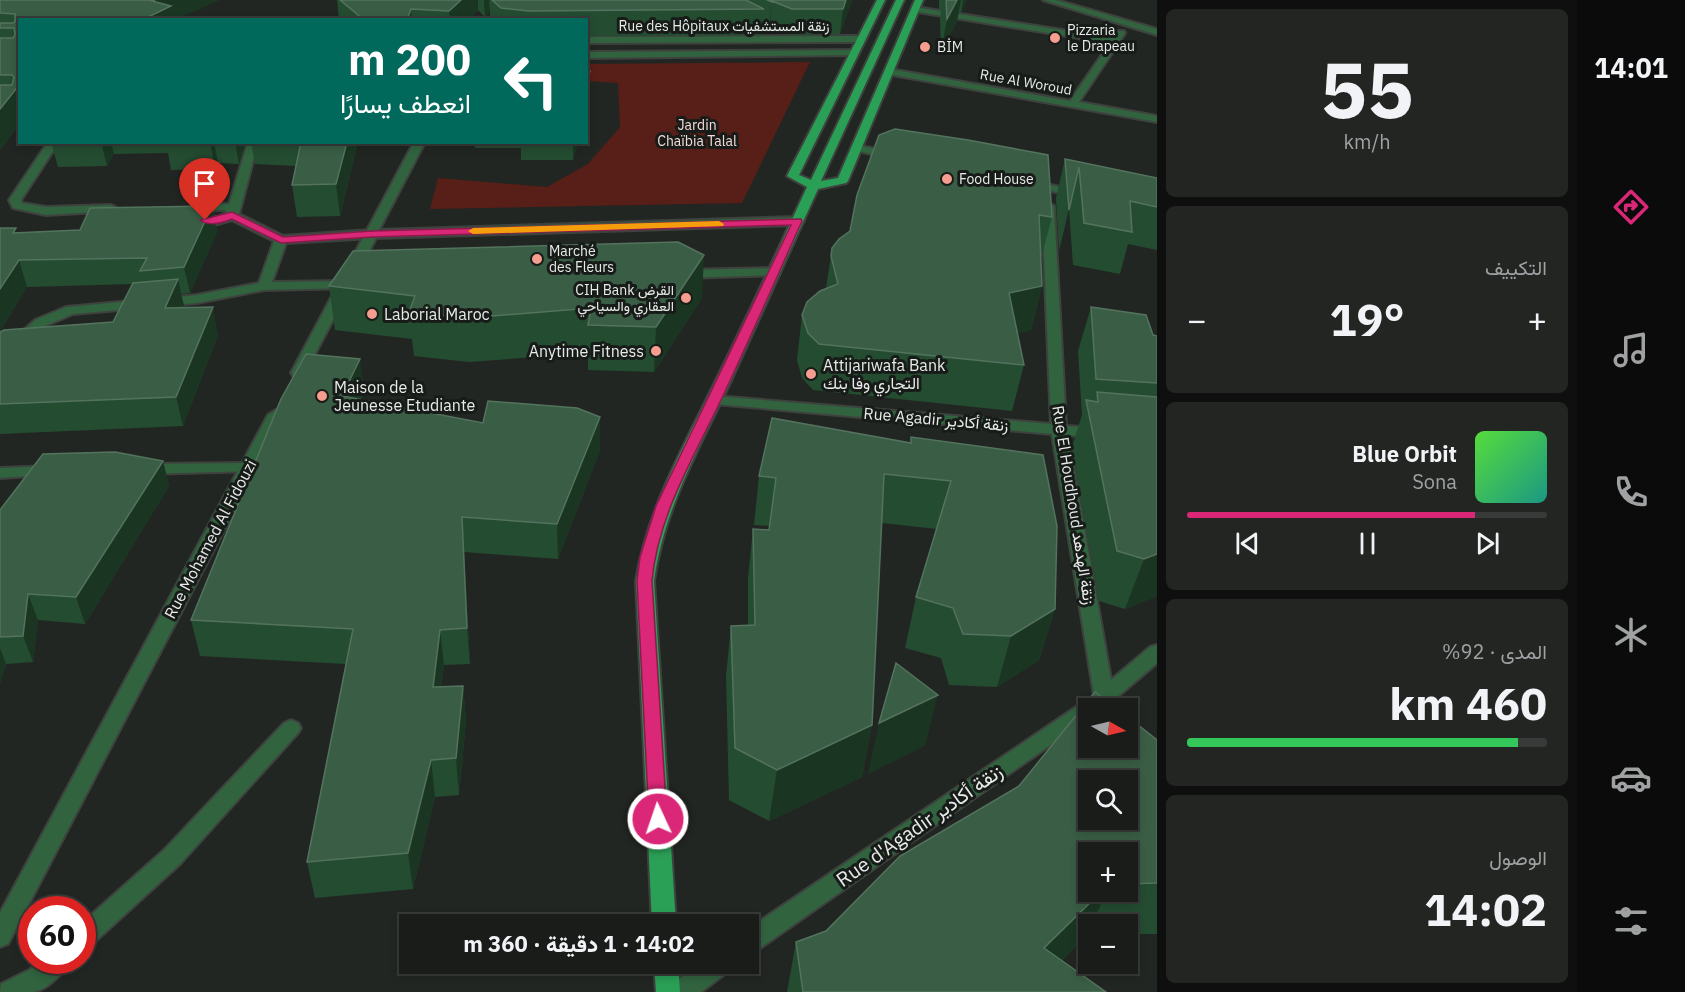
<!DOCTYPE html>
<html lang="ar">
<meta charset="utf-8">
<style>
:root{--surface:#1a1c1a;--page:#232523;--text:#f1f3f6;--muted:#9fa1a2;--line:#383a39;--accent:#db2777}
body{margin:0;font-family:"IBM Plex Sans",Vazirmatn,sans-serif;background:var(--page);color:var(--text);direction:rtl;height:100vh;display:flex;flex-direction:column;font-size:22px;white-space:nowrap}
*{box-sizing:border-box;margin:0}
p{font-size:20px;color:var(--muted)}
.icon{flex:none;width:33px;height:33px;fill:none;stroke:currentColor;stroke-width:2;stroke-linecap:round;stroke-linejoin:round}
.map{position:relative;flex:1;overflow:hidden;direction:ltr}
.side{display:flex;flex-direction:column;gap:9px;padding:9px;background:#0e0f0e;width:420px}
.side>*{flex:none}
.top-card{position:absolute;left:18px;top:18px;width:570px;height:126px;border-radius:0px;box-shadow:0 3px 9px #0003,0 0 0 2px var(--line);direction:rtl;background:#00695c;color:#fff;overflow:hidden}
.needle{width:39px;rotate:98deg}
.fabs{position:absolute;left:1078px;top:698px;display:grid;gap:12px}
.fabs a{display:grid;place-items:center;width:60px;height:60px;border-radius:0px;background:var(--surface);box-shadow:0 3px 9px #0003,0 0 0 2px var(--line);font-size:30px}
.speed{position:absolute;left:18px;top:896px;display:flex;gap:12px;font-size:30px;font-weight:700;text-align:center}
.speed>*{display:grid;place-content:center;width:78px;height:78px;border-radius:50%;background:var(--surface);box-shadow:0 3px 9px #0003,0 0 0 2px var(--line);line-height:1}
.speed .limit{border:9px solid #d22;background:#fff;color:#111}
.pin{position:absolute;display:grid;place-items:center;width:51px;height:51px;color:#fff;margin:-62px -26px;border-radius:50% 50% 50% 0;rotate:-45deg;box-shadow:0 0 6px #0007}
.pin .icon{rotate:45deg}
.me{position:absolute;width:66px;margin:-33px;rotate:357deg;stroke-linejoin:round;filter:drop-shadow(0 0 4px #0008)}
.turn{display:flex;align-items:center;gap:21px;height:126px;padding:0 18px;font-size:27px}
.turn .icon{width:78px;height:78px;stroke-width:2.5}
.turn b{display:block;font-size:42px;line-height:51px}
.big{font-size:45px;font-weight:800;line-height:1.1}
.side .widget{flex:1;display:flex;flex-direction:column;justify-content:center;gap:9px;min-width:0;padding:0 21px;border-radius:9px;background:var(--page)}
.side .dial{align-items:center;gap:0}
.dial b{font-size:78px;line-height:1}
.song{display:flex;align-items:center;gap:18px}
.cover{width:72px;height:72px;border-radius:9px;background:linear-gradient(135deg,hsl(110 70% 55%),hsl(170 70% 35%))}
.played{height:6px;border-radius:3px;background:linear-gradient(90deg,var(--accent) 80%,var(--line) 80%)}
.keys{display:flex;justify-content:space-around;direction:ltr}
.heat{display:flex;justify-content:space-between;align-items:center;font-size:33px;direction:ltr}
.charge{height:9px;border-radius:4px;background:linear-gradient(90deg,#34c759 92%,var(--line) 0)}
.trip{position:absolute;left:399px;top:914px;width:360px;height:60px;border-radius:0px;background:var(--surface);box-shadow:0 3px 9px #0003,0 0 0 2px var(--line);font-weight:800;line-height:60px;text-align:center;direction:rtl}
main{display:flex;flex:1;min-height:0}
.menu{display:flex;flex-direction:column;width:108px;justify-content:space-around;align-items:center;background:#0a0b0a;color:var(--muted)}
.menu .icon{width:42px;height:42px}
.menu .active{color:var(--accent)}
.menu b{font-size:27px;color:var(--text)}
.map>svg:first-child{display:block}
.green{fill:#581e18}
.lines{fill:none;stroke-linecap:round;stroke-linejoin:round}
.service-casing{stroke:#3e423e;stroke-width:4}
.minor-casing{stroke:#3e423e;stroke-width:4}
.primary-casing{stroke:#3e423e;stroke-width:4}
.service{fill:#31633f;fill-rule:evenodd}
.minor{fill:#31633f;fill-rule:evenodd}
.primary{fill:#2aa056;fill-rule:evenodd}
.wall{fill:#244c31;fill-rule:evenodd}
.shaded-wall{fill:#1a3623}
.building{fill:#395d45;stroke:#54735e;stroke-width:1.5;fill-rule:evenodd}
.route{fill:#db2777;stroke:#8e194d;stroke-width:1.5}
.slow{fill:#f59e0b}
.poi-dot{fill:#f59d8f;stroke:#181c19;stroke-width:2}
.labels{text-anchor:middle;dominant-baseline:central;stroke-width:6;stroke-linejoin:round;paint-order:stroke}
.far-street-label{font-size:14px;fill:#e8ebe9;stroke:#181c19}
.far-poi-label{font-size:14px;fill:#e8ebe9;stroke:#181c19;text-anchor:start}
.far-park-label{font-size:14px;fill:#f5dbd7;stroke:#181c19}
.poi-label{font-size:16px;fill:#e8ebe9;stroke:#181c19;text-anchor:start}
.street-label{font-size:16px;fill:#e8ebe9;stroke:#181c19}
.near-street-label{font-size:20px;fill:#e8ebe9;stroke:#181c19}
</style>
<main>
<nav class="menu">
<b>14:01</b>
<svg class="icon active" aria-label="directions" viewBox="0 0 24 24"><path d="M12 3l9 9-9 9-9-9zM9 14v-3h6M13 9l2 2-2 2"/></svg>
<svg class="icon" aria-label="music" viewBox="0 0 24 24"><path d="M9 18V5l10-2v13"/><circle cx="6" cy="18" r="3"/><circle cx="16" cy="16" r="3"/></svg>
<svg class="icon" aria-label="phone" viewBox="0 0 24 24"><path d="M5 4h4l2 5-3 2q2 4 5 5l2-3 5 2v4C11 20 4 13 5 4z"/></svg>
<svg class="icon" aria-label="climate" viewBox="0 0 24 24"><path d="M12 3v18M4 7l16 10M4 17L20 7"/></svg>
<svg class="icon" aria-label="car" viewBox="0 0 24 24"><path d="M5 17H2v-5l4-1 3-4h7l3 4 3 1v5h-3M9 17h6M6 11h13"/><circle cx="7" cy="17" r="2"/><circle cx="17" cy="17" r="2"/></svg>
<svg class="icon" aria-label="filters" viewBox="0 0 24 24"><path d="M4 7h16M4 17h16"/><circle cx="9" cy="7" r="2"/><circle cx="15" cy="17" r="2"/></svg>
</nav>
<section class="side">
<div class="widget dial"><b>55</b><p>km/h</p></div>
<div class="widget"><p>التكييف</p>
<div class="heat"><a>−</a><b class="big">19°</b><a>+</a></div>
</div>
<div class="widget">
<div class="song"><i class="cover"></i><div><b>Blue Orbit</b><p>Sona</p></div></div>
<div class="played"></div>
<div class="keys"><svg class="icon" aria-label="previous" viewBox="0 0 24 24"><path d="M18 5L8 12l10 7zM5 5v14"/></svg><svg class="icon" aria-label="pause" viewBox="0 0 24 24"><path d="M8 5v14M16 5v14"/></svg><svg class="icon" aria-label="next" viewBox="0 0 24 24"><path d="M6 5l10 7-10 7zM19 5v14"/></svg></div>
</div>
<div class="widget"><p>المدى · 92%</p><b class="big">460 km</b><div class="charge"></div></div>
<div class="widget"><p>الوصول</p><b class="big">14:02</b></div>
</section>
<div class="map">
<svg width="1157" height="992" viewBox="0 0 1157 992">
<rect width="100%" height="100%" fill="#222622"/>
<path class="green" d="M810,62L742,203L430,209L438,178L547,187L588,164L620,127L618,83L587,81V69L589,64Z"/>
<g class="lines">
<defs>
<path id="service" d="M48,142H59L21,200L22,203L46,207L111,205L115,207V211L46,215L13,208L9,200Z
M248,142H258L239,214L283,236L372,230L378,234L372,238L286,243L272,282L345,281L351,285L350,288L264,290L197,303L73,314L45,326L5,362L0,363V352L35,320L66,307L197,295L259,283L274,241L232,220L214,225L196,221L193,215C203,204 214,203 229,204ZM225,210L227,212L219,217L205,216L214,210Z
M248,463L256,468L254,471L144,474L136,469L144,464Z
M52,466L58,468L60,471L58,474L0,478V468Z
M291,720L298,723L301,728L298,733L180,864L90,946L82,948V923L164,850L284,723Z
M41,960H70C65,972 48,989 34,992C24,992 11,992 0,992L1,984L29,970Z"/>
<path id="minor" d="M1043,0H1056L1157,29V35Z
M915,7L1113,38L1118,31H1124L1125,33L1120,41L1079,102L1157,116V122L887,74L885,72L890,69L1070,101L1110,43L912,11V7Z
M586,37L861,36L865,39L861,42L586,43Z
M858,50V54L855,55L586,58V52Z
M414,142H425L379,230L798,217L804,221L798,225L376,238L305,373L303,376H293L291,373Z
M857,145L898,154L899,156L894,159L853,150V146Z
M1028,180L1083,192L1085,194L1079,197L1024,185L1022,183Z
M1048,203L1054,206L1066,426L1099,428L1107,433L1099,438L1068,435L1111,680L1150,647L1157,645V663L1116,698L1125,708H1089V718L756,951L748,954V929L1082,703L1089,701L1094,695L1052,434L715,404L708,400L715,396L1051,424L1042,206Z
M774,268L780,272L779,275L682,278L676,274L682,270Z
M276,410L284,415L8,944L0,947V913L268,415Z
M701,963H732L729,971L701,992H669L672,984Z"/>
<path id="primary" d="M877,0H885L799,175L811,180L896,0H904L821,181L838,178L915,0H923L848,181L846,183L818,189C788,254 759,320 729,385C698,450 664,509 654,581L676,924H652L636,581C648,508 683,448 715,382C747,318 777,252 807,187L787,176Z
M654,963H678L680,992H656Z"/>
</defs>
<use href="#service" class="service-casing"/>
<use href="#minor" class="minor-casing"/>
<use href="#primary" class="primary-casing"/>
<use href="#service" class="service"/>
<use href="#minor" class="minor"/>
<use href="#primary" class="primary"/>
</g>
<path class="wall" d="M0,0H219L173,20H20V123L0,150Z
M337,0H852L840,34L789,35L770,26L769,27L763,24L762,35L586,36V20H490V11L485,17L478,10L469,20H339Z
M939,0H967L961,12H959L957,21L941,52L940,18L941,9H939Z
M879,135L1052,217L1041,258L1042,286L1031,330L1017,333L1024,365L1012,411L813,390L802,378L797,360L802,315L826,288L831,256L850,231Z
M51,142H246L239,164L218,163L215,169L171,170L168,153L114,154L107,166L58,167Z
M251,142H358L340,216L297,217L292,185L296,166L255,164Z
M475,142H578L573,160H521V148H475Z
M1065,159L1157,178V250L1128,244L1120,274L1073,265L1069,209L1059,251L1056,198Z
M212,206L217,232L190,293L181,294L184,306L183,308L218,335L183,426L0,434V332L113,322L133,284L27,287L0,331V228L18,233L80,230Z
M329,286L702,298L654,372L588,370V353L469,362L414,356L412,339L335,330Z
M1091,307L1153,335L1157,336V596L1125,609L1099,601L1072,447L1082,415L1078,351Z
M364,391L361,399L483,423L600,417V450L558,559L464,552L470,664L444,665L441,687L463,686L466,721L459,795L435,797L413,889L315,898L307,862L346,664L200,656L191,620Z
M910,443L1043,455L1055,609L1039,660L997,687L949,685L941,658L905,648L916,597L937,529L882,523L872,725L862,777L769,821L729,800L726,676L731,626L748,625V578L753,529L769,530L770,526L754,525L759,476Z
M163,461L169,486L85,624L38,620L33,662L6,664L0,683V510Z
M1157,740V934H1128V924H1089V935H1087L1062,960L1106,992H787L796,942L826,931ZM1128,852V891H1089Z"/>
<path class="shaded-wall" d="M155,0H219L173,20H142L152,1Z
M461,0H478V10L469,20H450L449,11Z
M484,0H489L490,11L485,17Z
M846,0H852L840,34L843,9Z
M957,0H961L957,21L941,52L947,19Z
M963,0H967L961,12Z
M772,1L770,26L769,27L772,2Z
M411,9L412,20H407Z
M590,71V92L586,107V85Z
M20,84V123L0,150V109Z
M101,142H111L114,154L107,166Z
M210,142H214L218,163L215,169Z
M235,142H246L239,164Z
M347,142H358L340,216L336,184Z
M573,142H578L573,160Z
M212,206L217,232L190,293L184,267Z
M704,255L702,298L654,372L656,327Z
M19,260L27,287L0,331V289Z
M178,279L184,306L171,336L165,308Z
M1042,286L1031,330L999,337L1009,293Z
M213,307L218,335L183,426L176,397Z
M360,359L364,391L347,428L342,396Z
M600,417V450L558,559L557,524Z
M163,461L169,486L85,624L76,597Z
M462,517L464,552L470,664L467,628Z
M1157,554V596L1125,609L1144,559Z
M28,594L38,620L33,662L23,636Z
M1055,609L1039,660L997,687L1011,636Z
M440,630L444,665L436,723L433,687Z
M0,648L6,664L0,683Z
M463,686L466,721L459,795L456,758Z
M938,695L925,746L868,774L879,723Z
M872,725L862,777L769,821L777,770Z
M431,760L435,797L413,889L408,853Z
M1102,891H1107L1092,924H1089V931L1087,935L1030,992L1044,948Z"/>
<path class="building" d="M0,0H155L152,1L171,6L142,20H20V84L0,109V85H12L14,77L12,75H0V38H13L15,35L14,28H0V23H13L15,21V14L0,13Z
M340,0H461L449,11L411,9L407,20H364Z
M492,0H746L764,9L528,11L501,8Z
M767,0H846L843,9H792L772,1V2Z
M946,0H957L947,19Z
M586,71H590L586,85Z
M895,129L968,140L1048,155L1052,217L1039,215L1042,286L1009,293L1024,365L819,344L808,333L802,315L807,302L820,291L838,284L831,256L832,248L839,239L850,231L857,195L879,135Z
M301,142H347L336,184L292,185Z
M1065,159L1157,178V207L1130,201L1132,232L1084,223L1079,167L1069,210Z
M212,206L184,267L140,271L147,258L19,260L0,289V228H16L13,233L80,230L90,208Z
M678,242L704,255L656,327L588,325L591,308L466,318L409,312L415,296L329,286L353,251Z
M178,279L165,308L213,307L176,397L0,404V332L4,330L113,322L133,283Z
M1091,307L1146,315L1153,335L1157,336V383L1096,379Z
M306,354L360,359L342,396L483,423L488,401L577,408L600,417L557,524L462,517L467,628L440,630L433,687L463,686L456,758L431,760L408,853L307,862L353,629L191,620L281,399Z
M1097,392L1157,397V554L1144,559L1117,551L1086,400L1098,402Z
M772,418L911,443V437L1043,455L1057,526L1055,609L1011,636L963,634L953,608L916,597L951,481L884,474L872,725L777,770L735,748L731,626L755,625L753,529L769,530L776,478L759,476Z
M115,452L163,461L76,597L28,594L23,636L0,637V510L43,454Z
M896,663L938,695L879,723Z
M1095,692L1116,708H1089V747H1128V717L1157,740V883L1128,884V852H1089V891H1102L1044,948L1106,992H803L796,942L826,931L900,856L1019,786ZM1089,780H1128V819H1089Z"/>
<path class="route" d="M232,212L283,237L372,231L801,219L802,221C775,281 749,341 721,400C693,459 658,515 652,581L667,819L665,825L658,827L652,825L649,819L637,581L640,557L656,506L791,225L372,237L281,243L232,219C222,223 209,227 200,220Z"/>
<path class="slow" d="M719,221L724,224L723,226L473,234L468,231L473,228Z"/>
<g class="poi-dot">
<circle cx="1055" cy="38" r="6"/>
<circle cx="925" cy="47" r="6"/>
<circle cx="947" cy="179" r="6"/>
<circle cx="537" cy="259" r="6"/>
<circle cx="686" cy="298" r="6"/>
<circle cx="372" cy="314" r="6"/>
<circle cx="656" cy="351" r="6"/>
<circle cx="811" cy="374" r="6"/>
<circle cx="322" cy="396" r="6"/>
</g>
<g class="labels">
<g class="far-street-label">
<text x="724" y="26">Rue des Hôpitaux زنقة المستشفيات</text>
<text transform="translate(1026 82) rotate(10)">Rue Al Woroud</text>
</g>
<g class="far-poi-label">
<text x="1067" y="30">Pizzaria<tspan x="1067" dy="16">le Drapeau</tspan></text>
<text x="937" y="47">BİM</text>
<text x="959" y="179">Food House</text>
<text x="549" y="251">Marché<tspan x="549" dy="16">des Fleurs</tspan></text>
<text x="674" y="290" text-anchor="end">CIH Bank القرض<tspan x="674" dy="16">العقاري والسياحي</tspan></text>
</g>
<g class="far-park-label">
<text x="697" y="125">Jardin<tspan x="697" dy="16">Chaïbia Talal</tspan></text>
</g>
<g class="poi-label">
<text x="384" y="314">Laborial Maroc</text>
<text x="644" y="351" text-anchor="end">Anytime Fitness</text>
<text x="823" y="365">Attijariwafa Bank<tspan x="823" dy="18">التجاري وفا بنك</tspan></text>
<text x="334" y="387">Maison de la<tspan x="334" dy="18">Jeunesse Etudiante</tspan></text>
</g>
<g class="street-label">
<text transform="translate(936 419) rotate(5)">Rue Agadir زنقة أكادير</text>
<text transform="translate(1074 505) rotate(81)">Rue El Houdhoud زنقة الهدهد</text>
<text transform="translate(210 539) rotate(-62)">Rue Mohamed Al Fidouzi</text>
</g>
<g class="near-street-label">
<text transform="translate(919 825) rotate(-35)">Rue d'Agadir زنقة أكادير</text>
</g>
</g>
</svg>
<div class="fabs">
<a><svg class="needle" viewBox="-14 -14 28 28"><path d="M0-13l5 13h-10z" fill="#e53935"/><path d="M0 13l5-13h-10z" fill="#9fa1a2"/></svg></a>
<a><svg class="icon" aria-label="search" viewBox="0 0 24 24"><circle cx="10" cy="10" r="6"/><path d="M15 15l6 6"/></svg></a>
<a>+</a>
<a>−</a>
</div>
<div class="speed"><div class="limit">60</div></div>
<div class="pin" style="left:205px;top:220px;background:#d93025"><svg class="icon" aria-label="arrive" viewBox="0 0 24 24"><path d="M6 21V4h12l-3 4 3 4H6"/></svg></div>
<svg class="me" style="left:658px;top:819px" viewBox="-20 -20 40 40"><circle r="17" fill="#db2777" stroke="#fff" stroke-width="3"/><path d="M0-11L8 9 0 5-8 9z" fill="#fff"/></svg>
<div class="trip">14:02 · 1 دقيقة · 360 m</div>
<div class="top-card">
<div class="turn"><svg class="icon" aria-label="left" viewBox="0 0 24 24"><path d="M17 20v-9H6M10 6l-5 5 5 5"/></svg><div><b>200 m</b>انعطف يسارًا</div></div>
</div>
</div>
</main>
